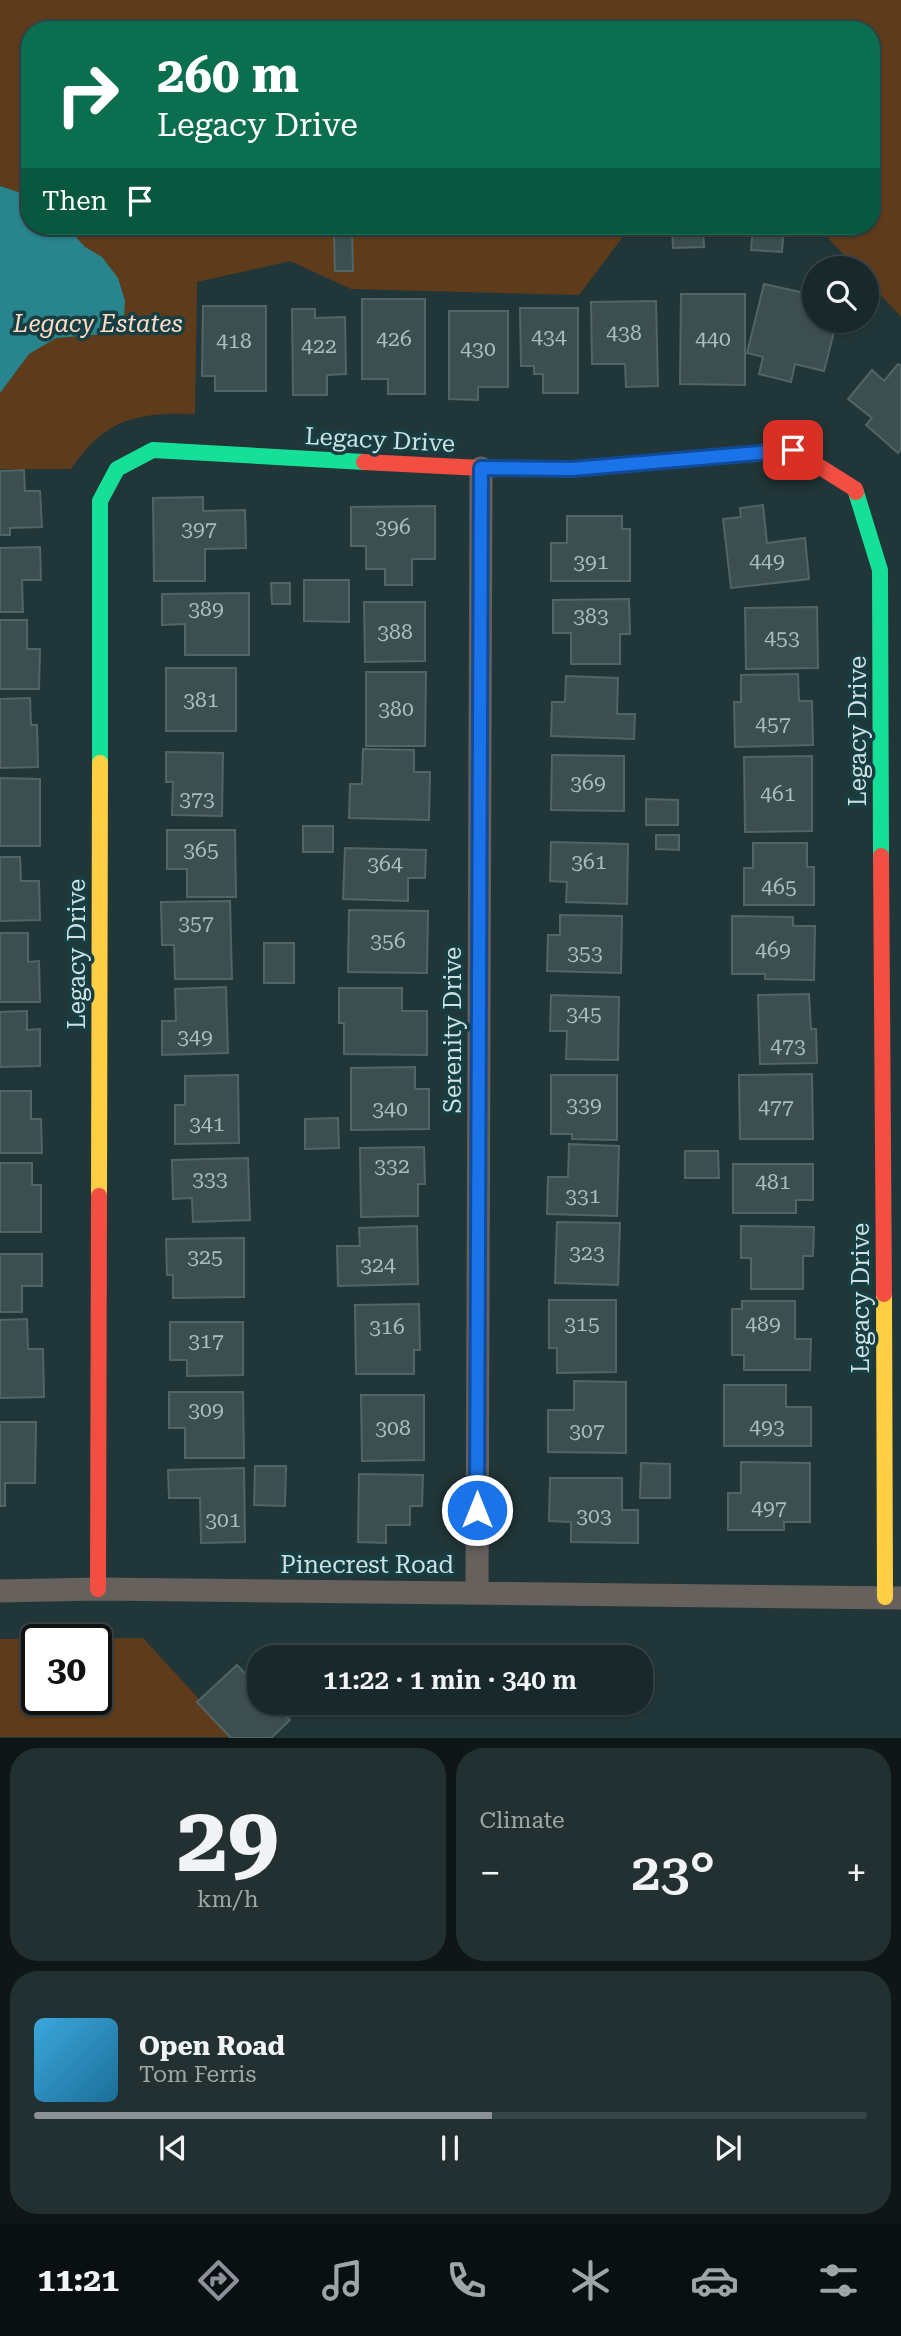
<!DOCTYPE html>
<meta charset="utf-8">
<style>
:root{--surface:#19282a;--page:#223032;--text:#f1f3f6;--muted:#9fa6a8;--line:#374447;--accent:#8c9099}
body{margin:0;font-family:"Roboto Serif",serif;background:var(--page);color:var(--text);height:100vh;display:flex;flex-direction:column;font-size:26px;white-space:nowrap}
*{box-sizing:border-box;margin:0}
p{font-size:23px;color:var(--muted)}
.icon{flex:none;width:38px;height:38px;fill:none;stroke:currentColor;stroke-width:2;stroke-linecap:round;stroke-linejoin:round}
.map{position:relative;height:1738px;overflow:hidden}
.panel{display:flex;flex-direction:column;gap:10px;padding:10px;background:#0e1617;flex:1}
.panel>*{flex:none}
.hud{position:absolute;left:21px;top:21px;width:859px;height:214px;border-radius:28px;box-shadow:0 2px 5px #0004,0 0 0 2px var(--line);background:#0b6e4f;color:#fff;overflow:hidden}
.fabs{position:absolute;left:802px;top:256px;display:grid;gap:14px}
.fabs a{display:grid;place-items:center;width:77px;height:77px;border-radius:50%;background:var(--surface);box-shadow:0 2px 5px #0004,0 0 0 2px var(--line);font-size:35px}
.speed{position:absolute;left:21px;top:1624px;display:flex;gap:14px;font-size:35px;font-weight:700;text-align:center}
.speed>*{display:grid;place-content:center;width:91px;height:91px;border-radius:50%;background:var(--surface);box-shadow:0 2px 5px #0004,0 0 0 2px var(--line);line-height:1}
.speed .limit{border:4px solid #111;border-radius:10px;background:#fff;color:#111}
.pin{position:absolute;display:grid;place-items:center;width:60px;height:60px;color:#fff;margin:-30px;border-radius:14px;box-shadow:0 4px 10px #0006}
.me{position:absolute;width:77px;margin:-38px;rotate:0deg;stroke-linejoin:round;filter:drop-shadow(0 0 5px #0008)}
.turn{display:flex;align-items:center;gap:24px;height:147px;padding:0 21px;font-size:32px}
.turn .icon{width:91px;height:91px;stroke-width:2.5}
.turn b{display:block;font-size:49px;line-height:60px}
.then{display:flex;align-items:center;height:66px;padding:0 21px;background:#0003;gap:14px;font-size:26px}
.big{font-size:52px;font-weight:600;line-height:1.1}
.panel .tile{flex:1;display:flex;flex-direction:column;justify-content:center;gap:10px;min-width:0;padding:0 24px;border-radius:28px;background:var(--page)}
.panel .dial{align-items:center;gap:0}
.dial b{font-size:91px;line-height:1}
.song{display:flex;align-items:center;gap:21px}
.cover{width:84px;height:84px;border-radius:10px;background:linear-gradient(135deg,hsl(200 70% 55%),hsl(200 70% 35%))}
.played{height:7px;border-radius:4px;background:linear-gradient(90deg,var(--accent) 55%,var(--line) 55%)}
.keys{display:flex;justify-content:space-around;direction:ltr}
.heat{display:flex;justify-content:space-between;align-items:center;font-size:38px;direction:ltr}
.panel .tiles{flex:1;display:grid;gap:10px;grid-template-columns:1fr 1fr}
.tile:last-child{grid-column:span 2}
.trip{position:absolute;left:247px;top:1645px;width:406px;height:70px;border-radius:28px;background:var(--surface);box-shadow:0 2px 5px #0004,0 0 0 2px var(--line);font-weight:600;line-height:70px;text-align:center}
.menu{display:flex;height:112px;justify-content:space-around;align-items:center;background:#0a1011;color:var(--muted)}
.menu .icon{width:49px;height:49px}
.menu .selected{color:var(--accent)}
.menu b{font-size:32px;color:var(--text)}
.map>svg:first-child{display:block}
.green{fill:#5e3c1b;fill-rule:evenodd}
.water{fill:#28848d}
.building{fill:#3d4e4f;stroke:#526466;stroke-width:2}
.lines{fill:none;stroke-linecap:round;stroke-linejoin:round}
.street{stroke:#66615d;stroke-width:23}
.fast{stroke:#16e098;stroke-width:16}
.slow{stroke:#ffcf43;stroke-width:16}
.jam{stroke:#f24e42;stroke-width:16}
.route-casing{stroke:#114b97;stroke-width:18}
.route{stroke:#1a73e8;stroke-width:12}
.labels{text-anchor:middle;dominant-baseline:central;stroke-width:7;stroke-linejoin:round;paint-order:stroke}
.number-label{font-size:21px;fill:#a9bcbe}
.park-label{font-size:24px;font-style:italic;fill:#fcdcc5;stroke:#173e42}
.street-label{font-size:24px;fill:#cde1e3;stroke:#173e42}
</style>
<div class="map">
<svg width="901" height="1738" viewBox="0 0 901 1738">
<rect width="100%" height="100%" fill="#213638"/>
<path class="green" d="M0,0H901V317L866,279V268H856L817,226H872V30H30V226H631L579,295L351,289L290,261L197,282L195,414C137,412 104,419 71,469H0Z
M143,1638L234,1737H0V1639ZM37,1640H96V1699H37Z"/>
<path class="water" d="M0,186L24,194L30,200V226H57L74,235L85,247L102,257L118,278L125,301L124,319L115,333L56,338L29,354L0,393Z"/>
<path class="building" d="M672,226H703L704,247L673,248Z
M753,226H784L782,252L751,250Z
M334,233H352L353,271H335Z
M764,284L814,295V320H837L824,371L795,364L791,382L759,374L763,357L747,353Z
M681,294H745V385L680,384Z
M362,299H425V394H388V379H362Z
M656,301L658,386L626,387L625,364H592L591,302Z
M203,306H266V391H215V376H202Z
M520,308H578V393H543V374H534V366H521Z
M292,309H315V318L345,317L346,374L327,375V395H293Z
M449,311H508V387H478V400L449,399Z
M898,364L901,366V449L898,453L866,425L872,418L848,399L872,370L884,381Z
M24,470L25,491H40L42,527L10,528V535H0V471Z
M203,497V511L245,510L246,548L205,549V581H154L153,498Z
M763,505L767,543L805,538L809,579L731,588L723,519L741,517L740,508Z
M435,506V559H412V585H385V569H366V546H351V507Z
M567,516H622V529H630V581H551V543H567Z
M40,547L41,580H22L23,612H0V548Z
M304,580H349V622L304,621Z
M271,583H290V604H272Z
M249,593V655H185V624L162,625V594Z
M629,599L630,634H620V664H571V633H553V600Z
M364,602H425V661L365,662Z
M817,607L818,668L746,669L745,608Z
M0,620H27V649H40L39,689H0Z
M166,668H236V731H166Z
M366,672H426L425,746H366Z
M798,674L799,701H812L813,745L735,747L734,702H741V675Z
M566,676L618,678L617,714H635L634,739L551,736L552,702H565Z
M30,698L31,725H37L38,767L0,768V699Z
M363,749L414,750V772H430L429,820L349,818L350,784H362Z
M166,752L223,753L222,816L172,815L173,782H166Z
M552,755L624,756V811L551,810Z
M812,756V831L745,832L744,757Z
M0,778L40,779V846H0Z
M646,799L678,800V825H646Z
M303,826H333V852H303Z
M167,830H235L236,897H187V869H167Z
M656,835H679V850L656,849Z
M551,842L628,844L627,904L566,902L567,882L550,881Z
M753,843H807V867H814V905H744V868H753Z
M345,848L426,850L425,878H408V901L343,899Z
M0,857H20L21,881H39L40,920L0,921Z
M230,901L232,979H175L174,945H162L161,902Z
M349,910L428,911L427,973L348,972Z
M560,915L622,916L621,973L547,971L548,935H560Z
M732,916L793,917V926H815L814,980L765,979V974H732Z
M0,933H28V962L39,961L40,1002H0Z
M264,943H294V983H264Z
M226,987L228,1053L162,1055V1021H176L175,989Z
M339,988H402V1011H427V1055L344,1054V1023H339Z
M809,994L811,1029H816L817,1063L760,1064L758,995Z
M551,995L619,997L618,1060L566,1059L567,1031H550Z
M27,1011V1030L40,1029V1066L0,1067V1012Z
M415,1067V1089H429V1129L351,1130V1068Z
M812,1074L813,1139H740L739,1075Z
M238,1075L239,1143L175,1144V1105H185V1076Z
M551,1075H617V1140L572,1139V1134H551Z
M0,1091H31V1119H41L42,1153H0Z
M338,1118L339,1148L305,1149V1119Z
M569,1144L619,1146L617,1216L547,1214L548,1177H568Z
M424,1147L425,1184H418V1216L361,1217L360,1148Z
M685,1151H718L719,1178H685Z
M248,1158L250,1220L193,1222L192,1198L173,1199L172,1160Z
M0,1163H32V1185H41V1232H0Z
M733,1164H813V1200H796V1213H733Z
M557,1222L620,1223L618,1285L555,1283Z
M417,1226L418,1284L338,1286L337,1246H360L359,1228Z
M741,1226L814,1227L813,1256H803V1289H751V1258H741Z
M244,1238V1297L173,1298V1275H167L166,1239Z
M0,1254H42V1286H22V1312H0Z
M549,1300H616V1372L557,1373V1348H549Z
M742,1301H795V1339H811L810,1370H744V1355H732V1309H742Z
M419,1304L420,1350H414V1374H356L355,1305Z
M27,1319L28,1349H43L44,1397L0,1398V1320Z
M170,1322H243V1375L187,1376V1360H170Z
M574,1381L626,1382V1453L548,1452V1410H574Z
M724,1385H786V1407H811V1446H724Z
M169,1392H243L244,1458H185V1428H169Z
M361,1395H424V1460L362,1461Z
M0,1422H36L35,1483H5V1506H0Z
M741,1462L810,1463V1522H784V1530H728V1493H741Z
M641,1463L670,1464V1498H640Z
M255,1466H286L285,1506L254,1505Z
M244,1468L245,1542L201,1543L200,1498H169L168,1470Z
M359,1474L423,1475L422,1506H410V1525H386V1543L358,1542Z
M550,1478H622V1510H638V1543L571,1542V1522L549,1521Z
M237,1665L259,1688V1703H274L290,1720L271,1738H231L197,1702Z"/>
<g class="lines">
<path class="street" d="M0,1591L98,1589L901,1598
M477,1593L481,468"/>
<path class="fast" d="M856,492L880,570L881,856
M100,763V501L117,469L153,450L364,462"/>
<path class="slow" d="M99,1196L100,763
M884,1294L885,1597"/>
<path class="jam" d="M364,462L481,468L572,469L793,450L855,489L856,492
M881,856L884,1294
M98,1589L99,1196"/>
</g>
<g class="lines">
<defs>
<path id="route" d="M477,1510L481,468L572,469L793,450"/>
</defs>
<use href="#route" class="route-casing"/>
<use href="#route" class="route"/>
</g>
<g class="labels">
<g class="number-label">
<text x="624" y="333">438</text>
<text x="549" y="337">434</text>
<text x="394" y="339">426</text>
<text x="713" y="339">440</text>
<text x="234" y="341">418</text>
<text x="319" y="346">422</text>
<text x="478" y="349">430</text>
<text x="393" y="527">396</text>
<text x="199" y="529">397</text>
<text x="767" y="561">449</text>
<text x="591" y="562">391</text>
<text x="206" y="609">389</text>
<text x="591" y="616">383</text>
<text x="395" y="632">388</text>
<text x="782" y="638">453</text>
<text x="201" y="700">381</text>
<text x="396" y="709">380</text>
<text x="773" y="724">457</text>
<text x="588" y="783">369</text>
<text x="778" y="794">461</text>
<text x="197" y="799">373</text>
<text x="201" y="850">365</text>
<text x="589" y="862">361</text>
<text x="385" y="864">364</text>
<text x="779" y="887">465</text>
<text x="196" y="923">357</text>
<text x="388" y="941">356</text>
<text x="773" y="950">469</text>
<text x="585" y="953">353</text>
<text x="584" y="1014">345</text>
<text x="195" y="1037">349</text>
<text x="788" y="1046">473</text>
<text x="584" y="1105">339</text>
<text x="776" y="1107">477</text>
<text x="390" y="1109">340</text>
<text x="207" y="1124">341</text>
<text x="392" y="1166">332</text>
<text x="210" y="1179">333</text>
<text x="773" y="1182">481</text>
<text x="583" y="1196">331</text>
<text x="587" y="1253">323</text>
<text x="205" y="1257">325</text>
<text x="378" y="1265">324</text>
<text x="582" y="1324">315</text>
<text x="763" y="1324">489</text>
<text x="387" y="1327">316</text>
<text x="206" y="1341">317</text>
<text x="206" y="1410">309</text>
<text x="767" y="1427">493</text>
<text x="393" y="1428">308</text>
<text x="587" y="1431">307</text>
<text x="769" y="1508">497</text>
<text x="594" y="1516">303</text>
<text x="223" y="1520">301</text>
</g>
<g class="park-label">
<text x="98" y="324">Legacy Estates</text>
</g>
<g class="street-label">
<text transform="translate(380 440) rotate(3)">Legacy Drive</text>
<text transform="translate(858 731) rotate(-90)">Legacy Drive</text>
<text transform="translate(77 954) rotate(-90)">Legacy Drive</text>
<text transform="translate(453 1030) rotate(-90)">Serenity Drive</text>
<text transform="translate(861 1298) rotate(-90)">Legacy Drive</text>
<text x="367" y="1565">Pinecrest Road</text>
</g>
</g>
</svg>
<div class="fabs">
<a><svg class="icon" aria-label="search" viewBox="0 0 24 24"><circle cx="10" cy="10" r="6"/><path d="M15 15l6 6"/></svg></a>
</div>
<div class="speed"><div class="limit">30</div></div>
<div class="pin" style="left:793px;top:450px;background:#d93025"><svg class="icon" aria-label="arrive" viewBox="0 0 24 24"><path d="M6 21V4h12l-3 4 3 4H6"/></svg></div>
<svg class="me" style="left:477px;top:1510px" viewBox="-20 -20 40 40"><circle r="17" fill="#1a73e8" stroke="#fff" stroke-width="3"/><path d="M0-11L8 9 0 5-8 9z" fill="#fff"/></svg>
<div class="trip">11:22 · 1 min · 340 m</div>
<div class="hud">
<div class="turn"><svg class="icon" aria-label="right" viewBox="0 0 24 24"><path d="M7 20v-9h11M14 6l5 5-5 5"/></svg><div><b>260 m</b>Legacy Drive</div></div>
<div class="then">Then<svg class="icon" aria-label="arrive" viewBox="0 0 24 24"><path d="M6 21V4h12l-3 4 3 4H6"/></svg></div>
</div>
</div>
<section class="panel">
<div class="tiles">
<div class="tile dial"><b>29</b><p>km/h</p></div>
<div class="tile"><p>Climate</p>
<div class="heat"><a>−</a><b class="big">23°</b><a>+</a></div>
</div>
<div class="tile">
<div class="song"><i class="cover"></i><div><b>Open Road</b><p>Tom Ferris</p></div></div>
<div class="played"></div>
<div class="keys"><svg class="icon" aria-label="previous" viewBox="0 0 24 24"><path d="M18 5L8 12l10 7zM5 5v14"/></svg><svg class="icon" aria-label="pause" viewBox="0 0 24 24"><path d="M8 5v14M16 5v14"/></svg><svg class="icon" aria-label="next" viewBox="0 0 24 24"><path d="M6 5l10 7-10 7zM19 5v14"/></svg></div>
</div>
</div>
</section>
<nav class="menu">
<b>11:21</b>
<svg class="icon selected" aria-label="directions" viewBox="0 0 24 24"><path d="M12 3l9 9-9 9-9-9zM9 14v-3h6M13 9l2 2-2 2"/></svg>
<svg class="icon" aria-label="music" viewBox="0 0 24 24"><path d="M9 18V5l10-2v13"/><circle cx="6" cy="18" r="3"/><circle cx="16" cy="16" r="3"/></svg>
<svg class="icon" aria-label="phone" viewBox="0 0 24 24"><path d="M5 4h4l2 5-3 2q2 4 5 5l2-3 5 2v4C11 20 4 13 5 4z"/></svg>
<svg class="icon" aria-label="climate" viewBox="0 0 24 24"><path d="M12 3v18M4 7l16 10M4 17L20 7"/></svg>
<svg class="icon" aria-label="car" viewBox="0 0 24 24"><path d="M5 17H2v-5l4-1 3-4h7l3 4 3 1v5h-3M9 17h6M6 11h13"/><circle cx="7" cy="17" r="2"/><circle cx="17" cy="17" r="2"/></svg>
<svg class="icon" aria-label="filters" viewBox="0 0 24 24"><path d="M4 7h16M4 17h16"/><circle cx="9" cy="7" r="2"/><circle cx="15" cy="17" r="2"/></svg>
</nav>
